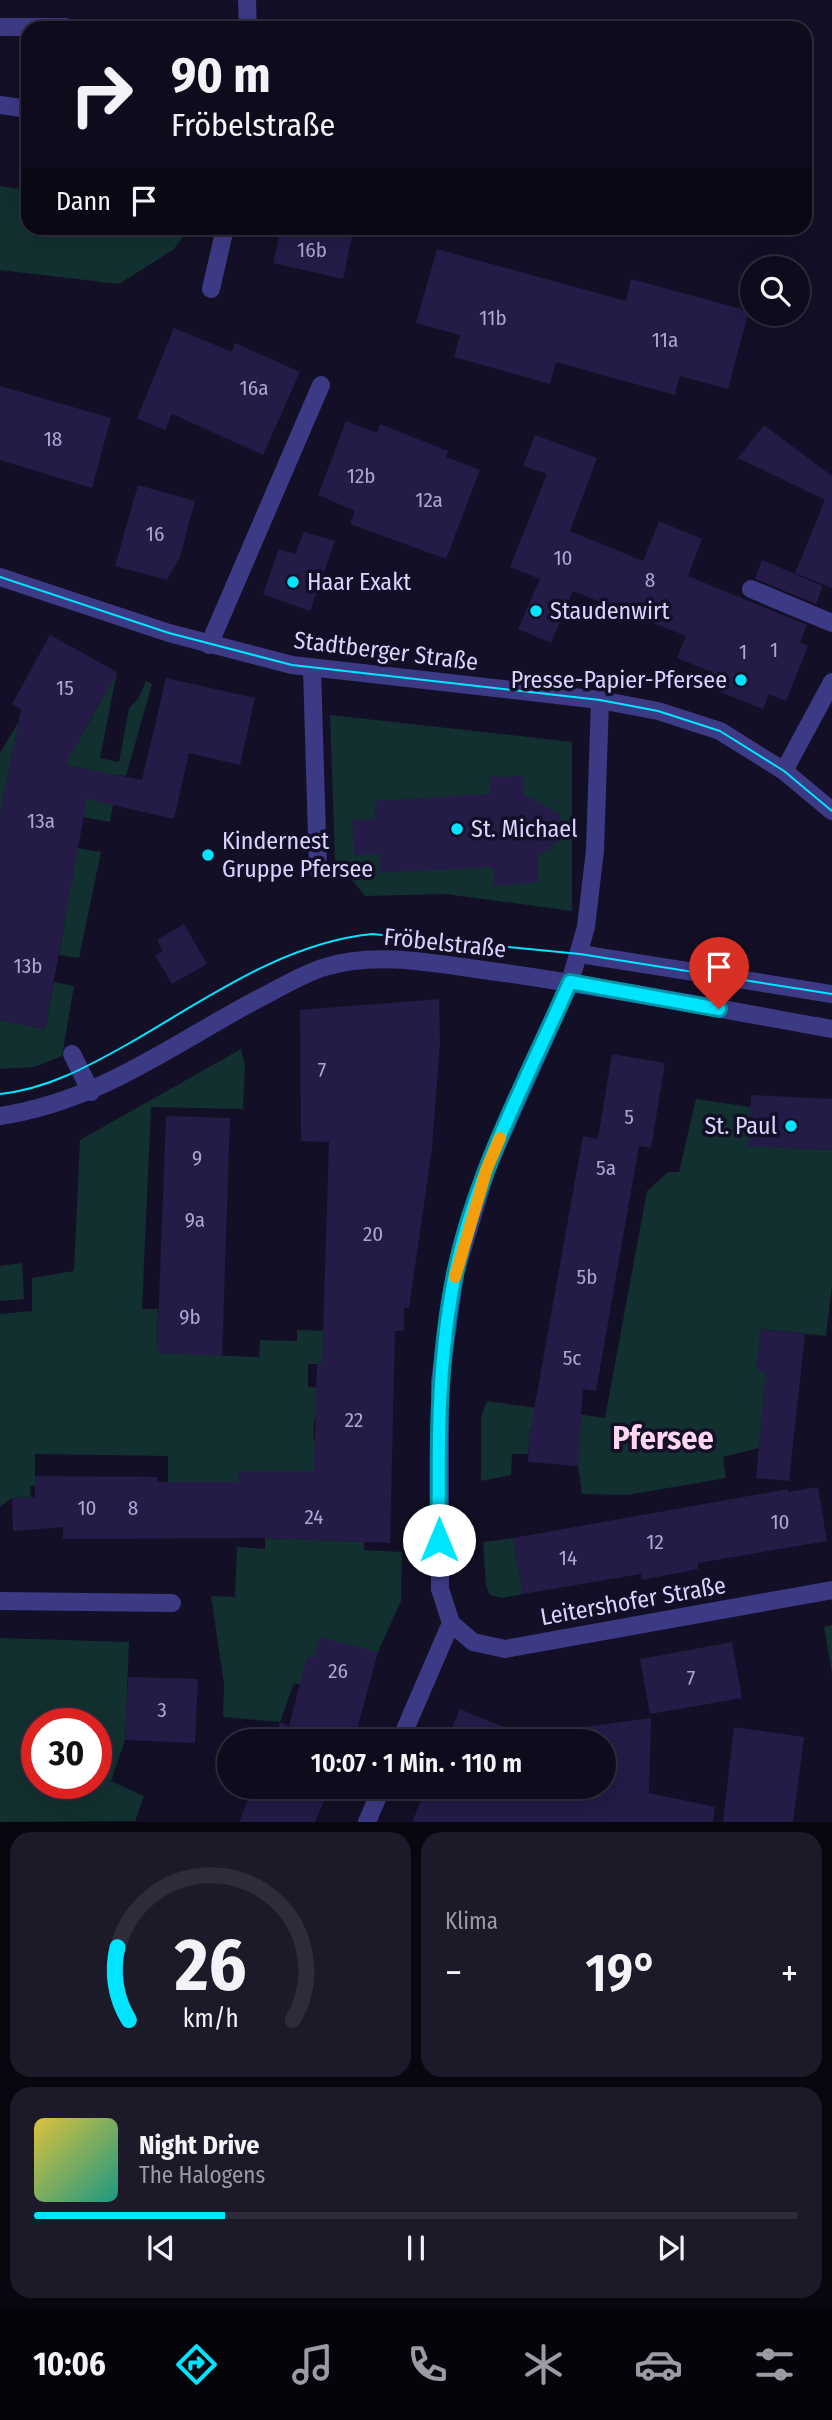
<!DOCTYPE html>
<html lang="de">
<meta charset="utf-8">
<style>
:root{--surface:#0e0b1c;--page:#1c1929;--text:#f1f3f6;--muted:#9b9ba3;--line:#2e2b3b;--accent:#00e5ff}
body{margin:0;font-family:"Fira Sans Condensed",sans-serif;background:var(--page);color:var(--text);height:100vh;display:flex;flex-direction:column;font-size:26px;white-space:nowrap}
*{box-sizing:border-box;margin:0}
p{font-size:23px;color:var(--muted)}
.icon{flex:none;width:38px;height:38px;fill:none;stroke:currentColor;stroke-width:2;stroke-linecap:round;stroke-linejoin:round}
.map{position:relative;height:1822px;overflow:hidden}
.details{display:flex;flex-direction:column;gap:10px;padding:10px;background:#08060f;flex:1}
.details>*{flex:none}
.banner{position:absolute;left:21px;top:21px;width:791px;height:214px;border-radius:21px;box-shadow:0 7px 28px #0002,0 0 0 2px var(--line);background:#0e0b1c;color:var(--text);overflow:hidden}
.controls{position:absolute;left:740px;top:256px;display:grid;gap:14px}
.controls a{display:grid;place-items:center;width:70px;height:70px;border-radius:50%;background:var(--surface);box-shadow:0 7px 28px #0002,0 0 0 2px var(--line);font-size:35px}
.speed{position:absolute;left:21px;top:1708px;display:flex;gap:14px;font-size:35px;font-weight:700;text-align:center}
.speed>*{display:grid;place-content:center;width:91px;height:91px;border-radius:50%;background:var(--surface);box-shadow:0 7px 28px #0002,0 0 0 2px var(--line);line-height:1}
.speed .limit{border:10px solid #d22;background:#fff;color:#111}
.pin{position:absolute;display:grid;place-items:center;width:60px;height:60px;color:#fff;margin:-72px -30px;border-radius:50% 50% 50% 0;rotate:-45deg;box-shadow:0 0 7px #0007}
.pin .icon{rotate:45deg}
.me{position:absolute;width:77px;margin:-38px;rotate:0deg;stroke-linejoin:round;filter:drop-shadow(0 0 5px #0008)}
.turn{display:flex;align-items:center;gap:24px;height:147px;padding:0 35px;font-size:32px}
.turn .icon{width:91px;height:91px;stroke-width:2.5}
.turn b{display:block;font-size:49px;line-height:60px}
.then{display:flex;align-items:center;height:66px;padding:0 35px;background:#0003;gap:14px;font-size:26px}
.big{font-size:52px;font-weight:600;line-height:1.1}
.details .tile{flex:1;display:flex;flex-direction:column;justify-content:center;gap:10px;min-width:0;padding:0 24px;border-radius:21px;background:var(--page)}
.details .dial{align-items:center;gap:0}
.dial svg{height:182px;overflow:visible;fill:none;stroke:var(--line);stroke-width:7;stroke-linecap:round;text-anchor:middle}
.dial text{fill:var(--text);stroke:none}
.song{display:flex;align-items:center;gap:21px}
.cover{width:84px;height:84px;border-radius:10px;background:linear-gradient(135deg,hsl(50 70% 55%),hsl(170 70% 35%))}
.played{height:7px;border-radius:4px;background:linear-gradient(90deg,var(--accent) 25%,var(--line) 25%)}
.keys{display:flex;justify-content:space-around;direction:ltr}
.heat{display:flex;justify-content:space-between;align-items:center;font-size:38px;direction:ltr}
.details .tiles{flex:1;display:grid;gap:10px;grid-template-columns:1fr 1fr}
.tile:last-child{grid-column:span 2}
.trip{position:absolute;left:217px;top:1729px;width:399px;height:70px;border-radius:35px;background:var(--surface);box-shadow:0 7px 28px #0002,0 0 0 2px var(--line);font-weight:600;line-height:70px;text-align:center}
.menu{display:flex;height:112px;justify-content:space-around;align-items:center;background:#06040b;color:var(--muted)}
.menu .icon{width:49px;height:49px}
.menu .on{color:var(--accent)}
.menu b{font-size:32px;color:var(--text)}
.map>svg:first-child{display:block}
.green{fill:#12302f;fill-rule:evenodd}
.building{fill:#241b47}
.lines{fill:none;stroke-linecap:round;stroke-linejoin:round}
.service{stroke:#3d3a85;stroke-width:18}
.minor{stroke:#3d3a85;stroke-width:18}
.tertiary{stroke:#3d3a85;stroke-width:18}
.tram{stroke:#00e5ff;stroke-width:2}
.route-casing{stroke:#0095a6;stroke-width:18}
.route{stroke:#00e5ff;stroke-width:12}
.slow{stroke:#f59e0b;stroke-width:12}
.poi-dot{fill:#00e5ff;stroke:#130f26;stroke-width:2.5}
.labels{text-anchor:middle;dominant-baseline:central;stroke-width:7;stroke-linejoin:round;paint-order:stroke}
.number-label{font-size:21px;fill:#aca6d1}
.poi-label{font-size:24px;fill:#d9d4ff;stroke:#130f26;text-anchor:start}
.street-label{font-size:24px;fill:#d9d4ff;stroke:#130f26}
.district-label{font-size:32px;font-weight:bold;fill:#ffd6f0;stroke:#130f26}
</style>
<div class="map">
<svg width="832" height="1822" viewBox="0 0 832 1822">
<rect width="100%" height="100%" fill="#130f26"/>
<path class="green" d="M0,186L28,190V228H190L173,250L119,284L0,270Z
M117,672L100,758L119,762L129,708L139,698L146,681L152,684L126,776L118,775L110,822L83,817L92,770L12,755L0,815V753L25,711L79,740Z
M330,715L572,742V911L446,894L365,896L335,859Z
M77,848L101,852L79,958L59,955L65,919L0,907V869Z
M54,982L74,986L62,1056L34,1067L0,1069V1020L45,1029Z
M241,1049L245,1065L243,1109L151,1107L142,1309H158L157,1353L259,1357L260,1340L297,1341V1330L334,1331V1364H308V1387L328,1388C310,1418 308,1441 327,1471H239L237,1527L168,1482V1456L35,1454V1486H30L31,1497L12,1498L0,1507V1314L32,1311V1278L74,1271L80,1140Z
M696,1099L750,1107L749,1146L832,1150V1286L826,1336L761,1329L757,1369L766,1372L759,1448L723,1457L726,1478L627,1495L582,1494L578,1466L580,1431L530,1428L528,1454H512L511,1475L481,1481V1417L487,1401L605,1418L647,1191L668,1172H679Z
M22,1263L24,1299L0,1301V1266Z
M265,1538L364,1542V1550L402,1552L401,1601L378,1652L314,1658L300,1685L294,1683L280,1722L223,1717L224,1684L211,1596L235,1597L237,1547L265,1549Z
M513,1538L523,1594L502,1598L490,1595L486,1586L483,1542Z
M832,1625V1673L824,1627Z
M0,1638L129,1642L125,1740L111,1781L144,1796L135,1821L0,1822ZM37,1724H96V1783H37Z"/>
<path class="building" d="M281,228H354L343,279L273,263Z
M437,249L626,301L631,279L749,311L728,389L680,376L675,395L556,362L550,384L454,357L460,335L416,323Z
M174,328L232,352L235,343L300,372L263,455L172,414L165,430L137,418Z
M0,386L111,418L92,488L0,460Z
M346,421L377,433L380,424L448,451L446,457L480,470L446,559L350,524L355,511L318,495Z
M764,425L832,476V588L795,573L825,500L738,458Z
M535,435L597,458L570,531L643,561L659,521L702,539L688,576L807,625L800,642L808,646L786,701L769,694L763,709L705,686L712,672L677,658L686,636L573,591L551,643L518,629L540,579L510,567L547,474L523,466Z
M138,485L195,501L180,557L167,580L115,566Z
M304,532L335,541L310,611L263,594L279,549L295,554Z
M762,560L823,586L816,604L755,579Z
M50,635L117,672L65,765L142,780L166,678L255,698L240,765L189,753L174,819L87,799L45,1029L0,1020V815L21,709L12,704Z
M523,776L524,795L560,814L562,838L537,857L538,882L494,886L493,867L380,873L379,854L354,855L352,820L375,819V801L490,794L489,777Z
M184,924L207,964L172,984L155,955L163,951L157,940Z
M439,999L440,1043L432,1148L409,1308H404V1331H395L390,1543L265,1538L63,1539V1527L13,1531L12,1498L35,1497V1476L157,1477V1482H238L239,1471H314L317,1364H322L329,1142L301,1141L300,1010Z
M612,1054L665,1063L651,1148L639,1146L596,1391L583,1389L578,1466L528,1462L529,1438L583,1136L598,1139Z
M751,1095L832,1099V1150L748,1146Z
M166,1116L230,1118L222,1356L157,1353Z
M761,1329L805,1334L789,1481L756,1478L766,1372L757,1370Z
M818,1487L827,1541L698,1563V1569L642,1580L641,1574L523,1594L513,1538L788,1489V1492Z
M319,1637L378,1652L354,1741H272L280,1722L289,1726L307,1657L314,1658Z
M732,1642L742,1698L650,1714L640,1659Z
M128,1677L198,1679L195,1743L125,1740Z
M460,1709L517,1732L532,1734L651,1718L649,1793L715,1807L713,1822H412L427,1787H604V1741H446Z
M734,1727L804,1737L793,1822H723Z
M253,1787H330L315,1822H239Z"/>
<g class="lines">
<path class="service" d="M0,27H66
M0,105L28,109
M751,589L832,623
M209,645L321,385
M312,669L318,870
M580,954L832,994
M72,1054L91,1092"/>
<path class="minor" d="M247,0L248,28
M211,289L225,228
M600,700L595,850L586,927L570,982L487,1168L455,1274L440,1381V1589L451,1623L473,1642L505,1649L832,1590
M784,771L832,682
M0,1601L172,1603
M400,1741L451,1623
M367,1822L382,1787"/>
<path class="tertiary" d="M0,577L169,633L292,665L600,700L658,711L720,731L784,771L832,811
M0,1116C100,1101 171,1045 258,999C280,988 302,974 325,967C380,950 442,965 498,972C610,988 721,1009 832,1029"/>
<path class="tram" d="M0,577L169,633L292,665L600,700L658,711L720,731L784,771L832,811
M0,1094C47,1089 87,1067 128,1044C205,1000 282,943 372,934L580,954L832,994"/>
</g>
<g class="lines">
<defs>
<path id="route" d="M439,1540C438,1451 437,1362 455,1274C476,1172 528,1077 570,982L719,1009"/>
</defs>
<use href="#route" class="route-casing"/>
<use href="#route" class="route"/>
<path class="slow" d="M455,1277L487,1168L500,1138"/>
</g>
<g class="poi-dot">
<circle cx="293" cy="582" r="7"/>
<circle cx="536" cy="611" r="7"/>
<circle cx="741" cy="680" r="7"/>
<circle cx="457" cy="829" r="7"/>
<circle cx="208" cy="855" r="7"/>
<circle cx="791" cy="1126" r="7"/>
</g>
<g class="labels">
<g class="number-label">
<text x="312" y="250">16b</text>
<text x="493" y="318">11b</text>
<text x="665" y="340">11a</text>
<text x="254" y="388">16a</text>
<text x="53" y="439">18</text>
<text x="361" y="476">12b</text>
<text x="429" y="500">12a</text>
<text x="155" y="534">16</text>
<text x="563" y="558">10</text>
<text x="650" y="580">8</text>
<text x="774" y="650">1</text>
<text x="743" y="652">1</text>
<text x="65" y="688">15</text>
<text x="41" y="821">13a</text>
<text x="28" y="966">13b</text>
<text x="322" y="1070">7</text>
<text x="629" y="1117">5</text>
<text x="197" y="1158">9</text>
<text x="606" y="1168">5a</text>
<text x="195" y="1220">9a</text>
<text x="373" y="1234">20</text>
<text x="587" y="1277">5b</text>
<text x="190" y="1317">9b</text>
<text x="572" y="1358">5c</text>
<text x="354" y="1420">22</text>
<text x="87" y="1508">10</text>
<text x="133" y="1508">8</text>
<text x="314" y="1517">24</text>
<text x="780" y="1522">10</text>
<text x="655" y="1542">12</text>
<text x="568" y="1558">14</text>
<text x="338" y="1671">26</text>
<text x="691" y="1678">7</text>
<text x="162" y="1710">3</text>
</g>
<g class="poi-label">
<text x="307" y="582">Haar Exakt</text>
<text x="550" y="611">Staudenwirt</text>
<text x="727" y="680" text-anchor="end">Presse-Papier-Pfersee</text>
<text x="471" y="829">St. Michael</text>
<text x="222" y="841">Kindernest<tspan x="222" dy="28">Gruppe Pfersee</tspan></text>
<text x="777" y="1126" text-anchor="end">St. Paul</text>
</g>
<g class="street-label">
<text transform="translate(386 651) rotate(7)">Stadtberger Straße</text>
<text transform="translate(445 943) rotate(6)">Fröbelstraße</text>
<text transform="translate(633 1601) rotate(-10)">Leitershofer Straße</text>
</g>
<g class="district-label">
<text x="663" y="1438">Pfersee</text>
</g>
</g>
</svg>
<div class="controls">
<a><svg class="icon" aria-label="search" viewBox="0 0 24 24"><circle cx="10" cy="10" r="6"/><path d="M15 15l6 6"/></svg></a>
</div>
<div class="speed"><div class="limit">30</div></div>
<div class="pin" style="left:719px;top:1009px;background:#d93025"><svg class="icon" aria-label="arrive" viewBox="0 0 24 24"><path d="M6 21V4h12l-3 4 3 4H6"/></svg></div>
<svg class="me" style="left:439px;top:1540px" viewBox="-20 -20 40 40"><circle r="19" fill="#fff"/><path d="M0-13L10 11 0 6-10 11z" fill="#00e5ff"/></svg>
<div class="trip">10:07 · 1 Min. · 110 m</div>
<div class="banner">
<div class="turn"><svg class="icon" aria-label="right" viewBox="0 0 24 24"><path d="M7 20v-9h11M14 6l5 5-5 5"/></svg><div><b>90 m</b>Fröbelstraße</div></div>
<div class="then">Dann<svg class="icon" aria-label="arrive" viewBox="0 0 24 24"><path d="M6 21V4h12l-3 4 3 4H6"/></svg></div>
</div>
</div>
<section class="details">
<div class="tiles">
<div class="tile dial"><svg viewBox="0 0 100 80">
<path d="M14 69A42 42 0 1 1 86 69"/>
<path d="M14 69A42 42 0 0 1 9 37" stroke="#00e5ff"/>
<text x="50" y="56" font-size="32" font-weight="700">26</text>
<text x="50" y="72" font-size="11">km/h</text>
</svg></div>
<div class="tile"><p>Klima</p>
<div class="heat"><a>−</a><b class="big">19°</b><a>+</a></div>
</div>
<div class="tile">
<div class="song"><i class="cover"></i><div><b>Night Drive</b><p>The Halogens</p></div></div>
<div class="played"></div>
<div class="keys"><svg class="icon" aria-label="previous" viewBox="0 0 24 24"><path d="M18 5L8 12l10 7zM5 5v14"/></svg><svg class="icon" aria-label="pause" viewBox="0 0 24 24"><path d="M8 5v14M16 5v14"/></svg><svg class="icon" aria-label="next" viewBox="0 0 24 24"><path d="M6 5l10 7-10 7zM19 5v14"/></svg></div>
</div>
</div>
</section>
<nav class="menu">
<b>10:06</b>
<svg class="icon on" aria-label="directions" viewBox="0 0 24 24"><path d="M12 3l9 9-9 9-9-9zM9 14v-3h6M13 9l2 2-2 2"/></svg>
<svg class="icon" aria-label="music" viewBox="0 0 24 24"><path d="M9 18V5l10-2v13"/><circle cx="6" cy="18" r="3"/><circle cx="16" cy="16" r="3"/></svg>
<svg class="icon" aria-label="phone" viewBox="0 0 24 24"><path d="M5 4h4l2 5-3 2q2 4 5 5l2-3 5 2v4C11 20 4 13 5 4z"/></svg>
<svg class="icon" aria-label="climate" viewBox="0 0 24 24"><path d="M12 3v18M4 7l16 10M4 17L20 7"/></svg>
<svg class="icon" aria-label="car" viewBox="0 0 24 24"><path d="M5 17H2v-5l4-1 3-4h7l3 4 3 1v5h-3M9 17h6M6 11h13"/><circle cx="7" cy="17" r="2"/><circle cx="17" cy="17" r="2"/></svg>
<svg class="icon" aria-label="filters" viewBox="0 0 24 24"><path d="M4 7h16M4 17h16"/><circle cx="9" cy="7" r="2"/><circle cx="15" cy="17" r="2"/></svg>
</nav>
